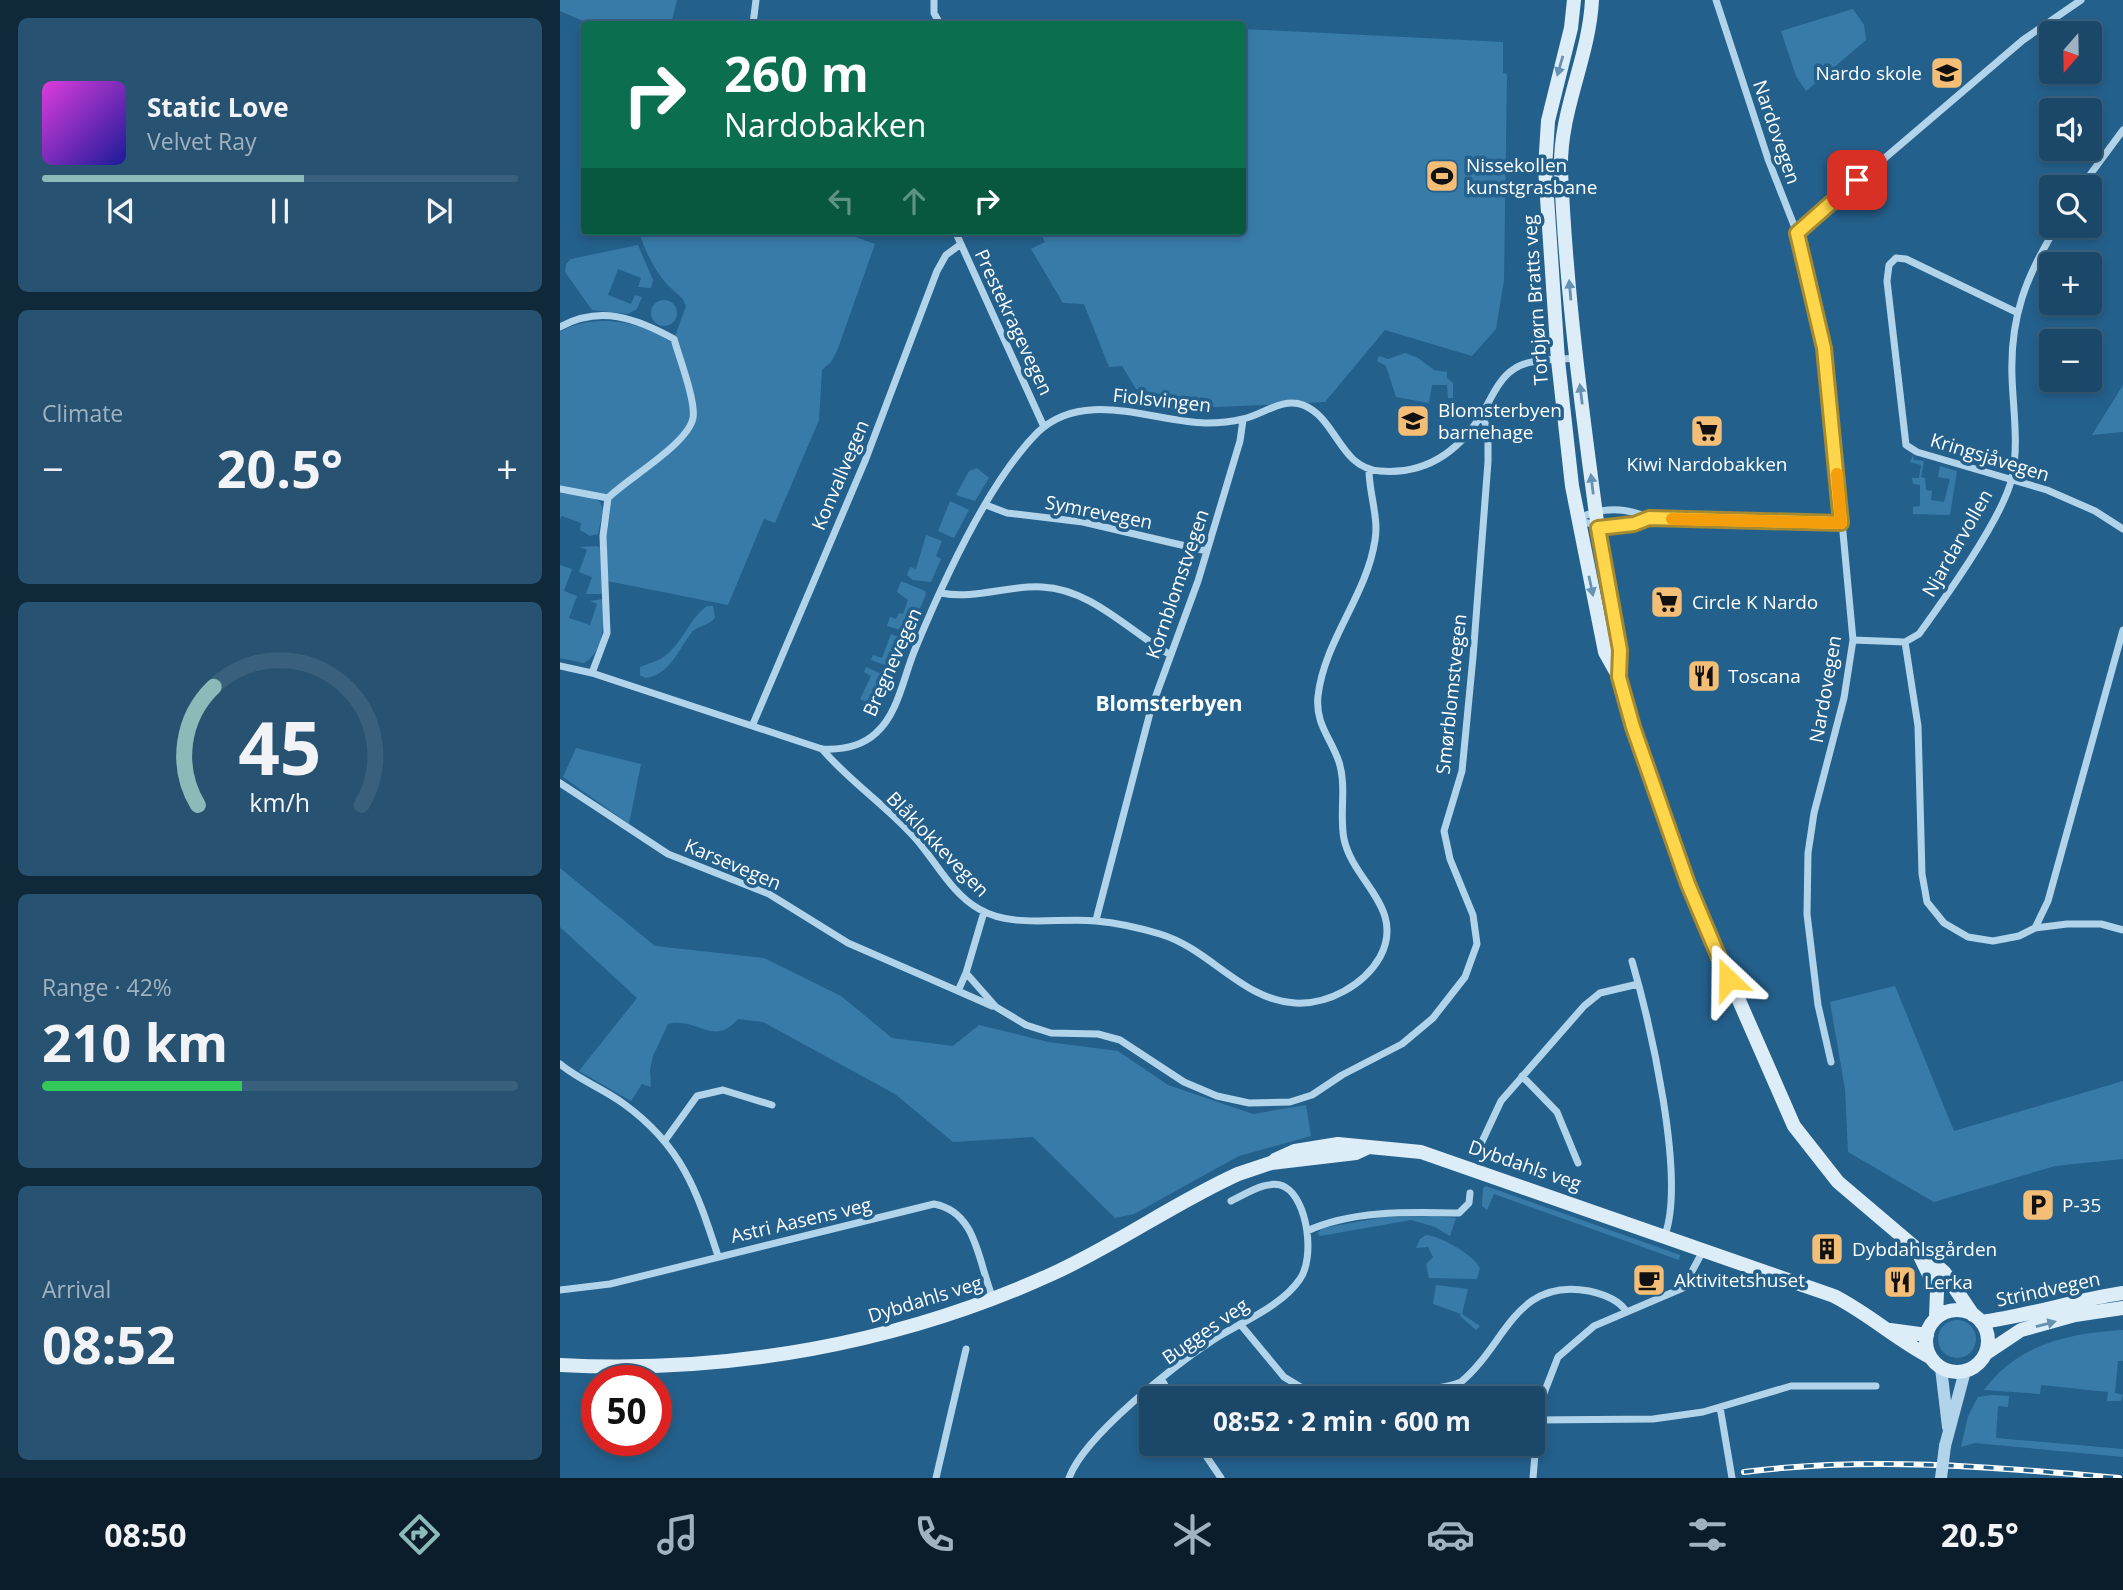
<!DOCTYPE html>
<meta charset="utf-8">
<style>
:root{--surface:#1b4869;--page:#285271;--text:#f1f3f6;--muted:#a0b2c0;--line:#39607d;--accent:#8bbbb9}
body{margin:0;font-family:"Open Sans",sans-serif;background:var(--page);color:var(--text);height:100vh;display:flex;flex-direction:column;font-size:26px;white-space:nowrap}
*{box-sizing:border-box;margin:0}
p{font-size:23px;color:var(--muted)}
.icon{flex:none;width:38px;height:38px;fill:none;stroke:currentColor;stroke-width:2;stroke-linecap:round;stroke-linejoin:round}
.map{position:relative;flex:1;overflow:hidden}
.panel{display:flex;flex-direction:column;gap:18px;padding:18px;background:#0f283a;width:560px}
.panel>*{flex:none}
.hud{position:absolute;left:21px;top:21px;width:665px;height:214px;border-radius:7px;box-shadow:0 4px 10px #0003,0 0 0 2px var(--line);background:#0b6e4f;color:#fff;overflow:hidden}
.needle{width:46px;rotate:200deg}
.tools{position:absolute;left:1479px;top:21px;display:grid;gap:14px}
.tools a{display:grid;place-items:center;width:63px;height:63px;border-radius:7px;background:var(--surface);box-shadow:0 4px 10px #0003,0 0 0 2px var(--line);font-size:35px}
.speed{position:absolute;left:21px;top:1365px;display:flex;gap:14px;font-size:35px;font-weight:700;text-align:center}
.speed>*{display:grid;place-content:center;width:91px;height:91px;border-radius:50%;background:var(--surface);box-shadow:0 4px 10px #0003,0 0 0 2px var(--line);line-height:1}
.speed .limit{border:10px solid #d22;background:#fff;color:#111}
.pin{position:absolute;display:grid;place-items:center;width:60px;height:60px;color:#fff;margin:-30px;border-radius:14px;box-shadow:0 4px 10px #0006}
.me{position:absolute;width:77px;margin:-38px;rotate:337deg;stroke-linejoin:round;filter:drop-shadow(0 0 5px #0008)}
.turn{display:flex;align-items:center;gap:24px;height:147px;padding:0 28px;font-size:32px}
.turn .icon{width:91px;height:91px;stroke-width:2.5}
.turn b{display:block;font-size:49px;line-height:60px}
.lanes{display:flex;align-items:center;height:66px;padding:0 28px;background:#0003;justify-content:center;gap:35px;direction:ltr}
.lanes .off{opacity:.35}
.big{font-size:52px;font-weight:700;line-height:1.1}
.panel .tile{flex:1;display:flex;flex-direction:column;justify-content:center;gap:10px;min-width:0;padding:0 24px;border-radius:10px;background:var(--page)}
.panel .dial{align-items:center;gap:0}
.dial svg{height:182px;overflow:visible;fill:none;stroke:var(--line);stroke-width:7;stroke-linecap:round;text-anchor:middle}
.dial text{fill:var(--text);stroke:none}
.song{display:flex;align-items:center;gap:21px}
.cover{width:84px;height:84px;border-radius:10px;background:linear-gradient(135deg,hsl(300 70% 55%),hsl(240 70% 35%))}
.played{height:7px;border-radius:4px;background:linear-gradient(90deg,var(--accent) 55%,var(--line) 55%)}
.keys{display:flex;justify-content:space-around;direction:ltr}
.heat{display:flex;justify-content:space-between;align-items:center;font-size:38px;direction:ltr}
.charge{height:10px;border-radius:5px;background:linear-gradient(90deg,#34c759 42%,var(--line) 0)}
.trip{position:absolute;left:579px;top:1386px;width:406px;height:70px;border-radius:7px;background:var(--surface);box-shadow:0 4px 10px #0003,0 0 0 2px var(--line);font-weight:700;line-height:70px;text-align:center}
.dock{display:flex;height:112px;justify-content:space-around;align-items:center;background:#0b1d2a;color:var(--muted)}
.dock .icon{width:49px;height:49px}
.dock .on{color:var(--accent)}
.dock b{font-size:32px;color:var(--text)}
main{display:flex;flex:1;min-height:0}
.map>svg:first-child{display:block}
.green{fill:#387ba9}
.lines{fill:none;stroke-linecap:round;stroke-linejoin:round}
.minor{stroke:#b2d4ea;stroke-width:7}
.tertiary{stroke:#b2d4ea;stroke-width:12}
.secondary{stroke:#ddedf8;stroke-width:14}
.rail-casing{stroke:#fff;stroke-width:6}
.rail{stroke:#24608c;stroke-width:3.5;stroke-dasharray:10;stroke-linecap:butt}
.tertiary-bridge{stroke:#b2d4ea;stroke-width:12}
.oneway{fill:#6591b2}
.route-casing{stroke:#a68a30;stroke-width:18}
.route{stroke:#ffd54a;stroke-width:12}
.slow{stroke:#f59e0b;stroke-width:12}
.labels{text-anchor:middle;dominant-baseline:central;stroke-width:7;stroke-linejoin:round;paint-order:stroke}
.poi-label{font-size:19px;fill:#fff;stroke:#24608c;text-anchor:start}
.street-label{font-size:19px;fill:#fff;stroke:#24608c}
.neighbourhood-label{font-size:21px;font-weight:bold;fill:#fff;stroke:#24608c}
</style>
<main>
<section class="panel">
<div class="tile">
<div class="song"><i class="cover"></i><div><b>Static Love</b><p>Velvet Ray</p></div></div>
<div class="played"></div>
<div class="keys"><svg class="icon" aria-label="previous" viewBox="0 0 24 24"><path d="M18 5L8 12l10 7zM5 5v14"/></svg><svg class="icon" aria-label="pause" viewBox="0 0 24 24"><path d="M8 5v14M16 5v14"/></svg><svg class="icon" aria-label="next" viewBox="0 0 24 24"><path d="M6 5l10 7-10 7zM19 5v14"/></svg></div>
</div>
<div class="tile"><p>Climate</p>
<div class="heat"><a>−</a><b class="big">20.5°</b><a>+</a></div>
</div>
<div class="tile dial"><svg viewBox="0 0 100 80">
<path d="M14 69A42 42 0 1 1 86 69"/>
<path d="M14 69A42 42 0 0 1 21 17" stroke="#8bbbb9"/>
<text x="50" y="56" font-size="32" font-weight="700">45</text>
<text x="50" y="72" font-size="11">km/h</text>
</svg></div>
<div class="tile"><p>Range · 42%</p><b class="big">210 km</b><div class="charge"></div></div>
<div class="tile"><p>Arrival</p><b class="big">08:52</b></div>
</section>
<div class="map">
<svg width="1563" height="1478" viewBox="0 0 1563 1478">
<rect width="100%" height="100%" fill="#24608c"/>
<path class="green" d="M0,0H117L111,24H30L0,11Z
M1293,9L1304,25L1306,40L1246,91L1236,76L1221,31Z
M683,29L943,42V73L947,74L944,280L936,329L912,356L825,330L765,402L656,407L576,389L562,366L549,367L524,304L503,303L471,249L485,242L479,231H682Z
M79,231H279L315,244L277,351L271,362L262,370L259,420L215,523L204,519L168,605L47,581L43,536L47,498L0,489V332C32,312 89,321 116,347L114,339L126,306C122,296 119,296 112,289C97,276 84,250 79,231Z
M78,245L93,280L91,288L78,287L81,278L58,269L48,295L71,304L75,295L82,297L77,309L68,314L32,310L5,272L6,264L11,259Z
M91 313a13 13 0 1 1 26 0a13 13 0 1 1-26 0Z
M845,353L858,358L874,370L887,372V378L893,383V398H888L887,385H872L869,403L836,397L826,366L817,361L819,356L828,359Z
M1563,385V432L1532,435Z
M1353,455L1354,460L1364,461L1361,477L1365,478L1366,490L1372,491L1371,500L1384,502L1390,479L1378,477L1380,466L1397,471L1390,515L1353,514V507L1360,506V485L1353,484L1352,478H1359L1361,465L1350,462Z
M417,468L429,478L415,501L396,495L409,471Z
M0,493L30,497L40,502L43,510L38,534L30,536L20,530L21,523L2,516L0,519Z
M390,501L409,510L394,538L378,531Z
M366,535L382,541L376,556L381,559L371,582L353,580L347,575L350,567L356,569Z
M37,546L40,548L43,592L41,594H26L32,577L19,572L27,550L20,547Z
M0,565L12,569L4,591L17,596L9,618L30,625L37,604L30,601L43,599C44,620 45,651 24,663L0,658Z
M341,581L365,591L366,594L350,633L327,626L330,617L336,619L339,613L343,614L348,600L337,592Z
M147,606H153L155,618C148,626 137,626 132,632C118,650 110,675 85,678L80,675V667C89,663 97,662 105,656C123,642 130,618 147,606Z
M331,634L347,641L336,669L311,660L313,655L322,658Z
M306,667L331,678L320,708L300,699L311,676L304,672Z
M16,748L81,764L69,824L3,777Z
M0,868L95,946L204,958L281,996L332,1038L393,1046L419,1025L488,1042L558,1051L608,1085L693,1114L746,1105L751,1136L679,1156L574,1214L555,1218L473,1137L393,1142L335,1094L203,1022L178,1019C153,1048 137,1016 108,1024L93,1056L90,1070L91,1087L82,1084L71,1101L19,1071L77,998L0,927Z
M1335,986L1394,1131L1563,1081V1159L1495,1166L1374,1202L1288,1152L1285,1089L1270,1002Z
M926,1186L1120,1255L1119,1260L934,1194L927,1210L922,1206L923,1188Z
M873,1216L896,1218L890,1236L875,1227L851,1220L760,1236L757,1233L763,1228L824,1217Z
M866,1235C879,1235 915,1256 920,1268L917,1279L869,1278L866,1264L873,1257L868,1247L856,1248L860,1239Z
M876,1285L908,1289L902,1314L920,1326L916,1330L900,1316L901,1314L873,1304Z
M1378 1339a19 19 0 1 1 38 0a19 19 0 1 1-38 0Z
M1563,1330V1361H1558L1555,1393L1563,1395L1561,1401H1547L1548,1392L1481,1385L1480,1394L1424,1390C1457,1344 1510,1333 1563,1330Z
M1431,1395L1449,1396L1448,1407L1438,1406L1436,1438L1563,1449V1457L1415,1443L1401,1447L1408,1416L1418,1397Z"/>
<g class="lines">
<path class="minor" d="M374,0V13L380,24
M1156,0L1208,159L1237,233L1257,306L1276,457L1293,640L1284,698L1254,813L1248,853L1247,914L1258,1005L1271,1062
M193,24L196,0
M1521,187L1563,130
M395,231L484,427
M1237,233L1463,40L1521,0
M1456,312L1346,259L1336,258L1329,265L1327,281L1346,445L1357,452L1487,490L1535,511L1563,529
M0,327C40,305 76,318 114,339C119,357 136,401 133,418C128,444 68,478 48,498L0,489
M426,505L447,513L523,522L647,551
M1017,519C1041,507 1064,506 1089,518
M1018,520C1042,529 1065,527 1089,518L1281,523
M381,593C414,600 449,585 482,587C531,589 569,631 609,654
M1293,640L1345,642L1359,634C1385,598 1442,519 1452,478C1459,444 1453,410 1452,376C1450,317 1466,276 1497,226
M1345,642L1358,726L1362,874L1367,902L1384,923L1408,937L1433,941L1459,936L1475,928L1507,924H1541L1563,930
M0,666L32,673L262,749C281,750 301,747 316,733C339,713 344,674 356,647C383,582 428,482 478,432C524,388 593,422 646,423C658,423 671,422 683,419C702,415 723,397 743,405C777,418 779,468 820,471C869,475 903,448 926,407C933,394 941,377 954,369C969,358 997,360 1016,358
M32,673L47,633L43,536L48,498
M193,724L305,461L377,271L386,255L401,244
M262,749C290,782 327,806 356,839C376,862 392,894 419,909C453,929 499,917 536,921C558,923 580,928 600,934C650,949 682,1000 735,1003C768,1005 804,985 820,957C846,908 793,882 784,839C779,814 787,787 779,762C771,738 755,724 758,696C764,641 807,595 815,540C819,518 809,493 809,470
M0,783L108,854L209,894L288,943L398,991L406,973
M424,912L406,973L436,1007L466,1025L491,1033L538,1034L560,1040L624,1082L657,1096L689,1103L730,1102L752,1095L782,1075L842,1044L873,1018L905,977L917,944L913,915L890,859L884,831L902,771L913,657L928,462V429L921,415
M536,920L591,709L638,581L680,441L683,420
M1475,928L1488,901L1563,630
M1072,961C1090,1023 1126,1177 1105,1235
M398,991L432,1006
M0,1064C19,1080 44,1089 64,1104C122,1146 137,1191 158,1256
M962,1076L997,1112L1018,1163
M106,1139L137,1096L163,1090L212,1105
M919,1148L941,1101L1024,1006L1040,993L1078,984
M747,1231C792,1210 850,1212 899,1213L909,1203L910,1193
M0,1290L50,1284L374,1204C418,1212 418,1264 433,1298
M680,1324L724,1377L759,1398
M602,1380L612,1398
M844,1398C862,1387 882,1390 901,1382C946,1345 955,1277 1029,1291C1043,1294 1058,1299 1066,1311
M1160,1407L1172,1478
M976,1420L1093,1419L1143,1412L1231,1386H1316
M638,1444L661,1478
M376,1478L406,1349
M509,1478C524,1436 615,1365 653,1340C681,1322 721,1307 740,1279C755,1258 748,1200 725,1187C709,1178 686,1194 671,1201
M973,1478L979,1406L998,1357L1034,1326L1123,1288L1144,1249"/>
<path class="tertiary" d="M1381,1368L1388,1427
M1385,1446L1405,1371"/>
<path class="secondary" d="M1014,0L1011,28L988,121L985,168L998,360L1012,486L1045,652L1059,677L1093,788L1128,884L1234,1126L1278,1182L1384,1272L1413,1315
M1032,0C1029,59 999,111 1001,171C1006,291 1022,411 1038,529C1044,578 1061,626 1059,676
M715,1160L735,1151L778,1144L861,1152L1274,1296C1309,1314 1336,1339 1370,1357
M1359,1254L1377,1291L1376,1318
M1366 1341a31 31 0 1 1 62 0a31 31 0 1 1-62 0Z
M1421,1322C1469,1316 1515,1300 1563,1293
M1330,1330L1367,1335
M1425,1354L1461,1330L1515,1315L1563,1308
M0,1365C167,1374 339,1344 492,1274C556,1245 614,1203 678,1174L711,1163L796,1153L809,1147"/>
<defs>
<path id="rail" d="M1184,1472C1310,1456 1433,1467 1559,1478"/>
</defs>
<use href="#rail" class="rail-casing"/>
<use href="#rail" class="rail"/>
<path class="tertiary-bridge" d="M1381,1478L1385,1446"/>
</g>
<defs><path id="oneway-solid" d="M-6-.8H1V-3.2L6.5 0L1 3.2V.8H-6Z" transform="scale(1.75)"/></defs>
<g class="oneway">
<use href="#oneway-solid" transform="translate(1000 66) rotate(106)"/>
<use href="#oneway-solid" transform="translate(1010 290) rotate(-95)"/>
<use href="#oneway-solid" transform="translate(1021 394) rotate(-97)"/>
<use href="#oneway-solid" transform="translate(1032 484) rotate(-97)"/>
<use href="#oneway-solid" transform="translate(1031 586) rotate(78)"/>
<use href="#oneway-solid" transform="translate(1486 1324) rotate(-15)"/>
</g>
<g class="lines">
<defs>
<path id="route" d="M1168,979L1128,884L1073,727L1059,677L1060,650L1038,528L1074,524L1089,518L1281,523L1264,348L1237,233L1297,180"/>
</defs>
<use href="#route" class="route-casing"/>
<use href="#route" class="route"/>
<path class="slow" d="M1112,519L1281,523L1277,474"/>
</g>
<defs>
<symbol id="school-square" viewBox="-11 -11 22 22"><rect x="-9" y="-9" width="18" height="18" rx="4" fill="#f5be76" stroke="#24608c"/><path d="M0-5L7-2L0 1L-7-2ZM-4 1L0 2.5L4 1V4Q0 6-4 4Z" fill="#111"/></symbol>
<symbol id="stadium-square" viewBox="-11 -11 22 22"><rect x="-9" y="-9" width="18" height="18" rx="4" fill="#f5be76" stroke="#24608c"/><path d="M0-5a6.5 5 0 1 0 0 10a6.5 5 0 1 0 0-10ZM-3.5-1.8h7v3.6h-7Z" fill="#111"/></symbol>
<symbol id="supermarket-square" viewBox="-11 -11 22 22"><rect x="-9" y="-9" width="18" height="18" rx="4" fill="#f5be76" stroke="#24608c"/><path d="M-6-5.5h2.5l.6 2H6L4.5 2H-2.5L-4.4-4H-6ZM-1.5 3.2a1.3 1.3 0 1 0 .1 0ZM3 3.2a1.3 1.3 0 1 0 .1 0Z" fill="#111"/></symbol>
<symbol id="restaurant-square" viewBox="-11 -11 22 22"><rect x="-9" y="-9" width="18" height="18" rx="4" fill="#f5be76" stroke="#24608c"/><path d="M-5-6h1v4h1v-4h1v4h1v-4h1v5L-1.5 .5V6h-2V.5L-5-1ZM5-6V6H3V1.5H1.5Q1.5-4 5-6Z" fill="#111"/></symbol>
<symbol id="parking-square" viewBox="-11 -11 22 22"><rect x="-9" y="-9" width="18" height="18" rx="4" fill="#f5be76" stroke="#24608c"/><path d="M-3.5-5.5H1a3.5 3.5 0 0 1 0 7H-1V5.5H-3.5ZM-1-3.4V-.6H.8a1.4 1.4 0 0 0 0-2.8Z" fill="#111"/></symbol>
<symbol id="building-square" viewBox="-11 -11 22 22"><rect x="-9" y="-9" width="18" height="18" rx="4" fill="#f5be76" stroke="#24608c"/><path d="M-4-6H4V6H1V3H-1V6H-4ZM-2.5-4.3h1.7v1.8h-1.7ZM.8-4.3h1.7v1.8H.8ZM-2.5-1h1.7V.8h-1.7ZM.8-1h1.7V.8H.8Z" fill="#111"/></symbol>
<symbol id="cafe-square" viewBox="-11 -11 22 22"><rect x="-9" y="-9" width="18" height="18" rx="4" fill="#f5be76" stroke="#24608c"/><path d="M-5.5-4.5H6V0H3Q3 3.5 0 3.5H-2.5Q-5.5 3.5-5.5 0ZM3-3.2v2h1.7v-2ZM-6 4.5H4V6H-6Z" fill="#111"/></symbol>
</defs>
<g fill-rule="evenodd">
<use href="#school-square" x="1368" y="54" width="38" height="38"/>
<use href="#stadium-square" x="863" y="157" width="38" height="38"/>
<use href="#school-square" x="834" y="402" width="38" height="38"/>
<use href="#supermarket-square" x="1128" y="412" width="38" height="38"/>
<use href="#supermarket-square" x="1088" y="583" width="38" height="38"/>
<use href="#restaurant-square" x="1125" y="657" width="38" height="38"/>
<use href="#parking-square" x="1459" y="1186" width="38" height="38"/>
<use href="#building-square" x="1248" y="1230" width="38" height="38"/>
<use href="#cafe-square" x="1070" y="1261" width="38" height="38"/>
<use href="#restaurant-square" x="1321" y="1263" width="38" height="38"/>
</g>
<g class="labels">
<g class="poi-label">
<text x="1362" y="73" text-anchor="end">Nardo skole</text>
<text x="906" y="165">Nissekollen<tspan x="906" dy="22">kunstgrasbane</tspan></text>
<text x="878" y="410">Blomsterbyen<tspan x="878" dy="22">barnehage</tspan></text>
<text x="1147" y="464" text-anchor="middle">Kiwi Nardobakken</text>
<text x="1132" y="602">Circle K Nardo</text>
<text x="1168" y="676">Toscana</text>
<text x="1502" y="1205">P-35</text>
<text x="1292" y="1249">Dybdahlsgården</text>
<text x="1114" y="1280">Aktivitetshuset</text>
<text x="1364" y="1282">Lerka</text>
</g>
<g class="street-label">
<text transform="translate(1217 132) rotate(71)">Nardovegen</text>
<text transform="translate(975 300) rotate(-94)">Torbjørn Bratts veg</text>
<text transform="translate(454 322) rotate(65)">Prestekragevegen</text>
<text transform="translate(602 400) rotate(6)">Fiolsvingen</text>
<text transform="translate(1430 457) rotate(17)">Kringsjåvegen</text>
<text transform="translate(280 475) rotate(-67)">Konvallvegen</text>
<text transform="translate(539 512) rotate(11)">Symrevegen</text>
<text transform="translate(1397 543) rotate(-60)">Njardarvollen</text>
<text transform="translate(617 584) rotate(-71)">Kornblomstvegen</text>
<text transform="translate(332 662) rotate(-66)">Bregnevegen</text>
<text transform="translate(1265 689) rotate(-80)">Nardovegen</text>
<text transform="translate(891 694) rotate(-84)">Smørblomstvegen</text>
<text transform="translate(378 844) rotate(46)">Blåklokkevegen</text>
<text transform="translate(173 864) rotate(23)">Karsevegen</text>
<text transform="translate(965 1165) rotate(19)">Dybdahls veg</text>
<text transform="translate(241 1220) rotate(-13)">Astri Aasens veg</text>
<text transform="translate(1488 1289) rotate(-12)">Strindvegen</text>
<text transform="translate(365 1299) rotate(-17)">Dybdahls veg</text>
<text transform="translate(645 1331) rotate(-35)">Bugges veg</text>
</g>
<g class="neighbourhood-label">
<text x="609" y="703">Blomsterbyen</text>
</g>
</g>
</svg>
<div class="tools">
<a><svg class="needle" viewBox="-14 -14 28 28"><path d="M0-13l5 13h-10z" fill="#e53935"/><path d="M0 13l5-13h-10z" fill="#a0b2c0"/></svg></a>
<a><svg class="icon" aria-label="sound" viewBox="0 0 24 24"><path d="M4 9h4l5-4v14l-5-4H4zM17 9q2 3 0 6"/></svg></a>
<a><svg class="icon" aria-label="search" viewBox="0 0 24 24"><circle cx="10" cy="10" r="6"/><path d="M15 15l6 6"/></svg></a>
<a>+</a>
<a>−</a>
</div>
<div class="speed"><div class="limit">50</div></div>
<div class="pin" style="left:1297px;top:180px;background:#d93025"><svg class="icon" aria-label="arrive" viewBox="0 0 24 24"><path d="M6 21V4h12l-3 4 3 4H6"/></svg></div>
<svg class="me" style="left:1168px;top:979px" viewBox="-20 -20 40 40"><path d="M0-17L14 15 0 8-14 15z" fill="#ffd54a" stroke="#fff" stroke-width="4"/></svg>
<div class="trip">08:52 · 2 min · 600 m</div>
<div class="hud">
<div class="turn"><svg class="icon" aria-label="right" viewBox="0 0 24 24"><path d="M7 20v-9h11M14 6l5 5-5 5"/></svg><div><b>260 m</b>Nardobakken</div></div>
<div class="lanes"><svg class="icon off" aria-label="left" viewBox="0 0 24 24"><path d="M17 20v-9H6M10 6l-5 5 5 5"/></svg><svg class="icon off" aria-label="ahead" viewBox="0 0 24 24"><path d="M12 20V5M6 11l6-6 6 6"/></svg><svg class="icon" aria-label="right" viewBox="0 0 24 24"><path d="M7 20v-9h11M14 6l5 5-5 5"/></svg></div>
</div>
</div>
</main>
<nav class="dock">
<b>08:50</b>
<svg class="icon on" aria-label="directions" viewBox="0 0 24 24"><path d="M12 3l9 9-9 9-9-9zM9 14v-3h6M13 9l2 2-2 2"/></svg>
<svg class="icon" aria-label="music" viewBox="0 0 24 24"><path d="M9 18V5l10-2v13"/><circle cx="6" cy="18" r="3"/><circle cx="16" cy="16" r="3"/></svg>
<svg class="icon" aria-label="phone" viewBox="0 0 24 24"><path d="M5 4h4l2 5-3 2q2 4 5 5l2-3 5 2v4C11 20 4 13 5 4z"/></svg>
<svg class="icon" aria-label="climate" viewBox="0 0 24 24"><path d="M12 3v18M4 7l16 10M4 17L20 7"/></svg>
<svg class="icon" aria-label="car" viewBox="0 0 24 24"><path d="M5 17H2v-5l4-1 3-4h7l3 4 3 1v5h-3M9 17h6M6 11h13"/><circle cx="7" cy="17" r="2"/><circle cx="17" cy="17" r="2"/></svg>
<svg class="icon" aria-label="filters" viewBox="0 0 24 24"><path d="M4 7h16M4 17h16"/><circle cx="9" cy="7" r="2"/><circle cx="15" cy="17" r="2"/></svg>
<b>20.5°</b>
</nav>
